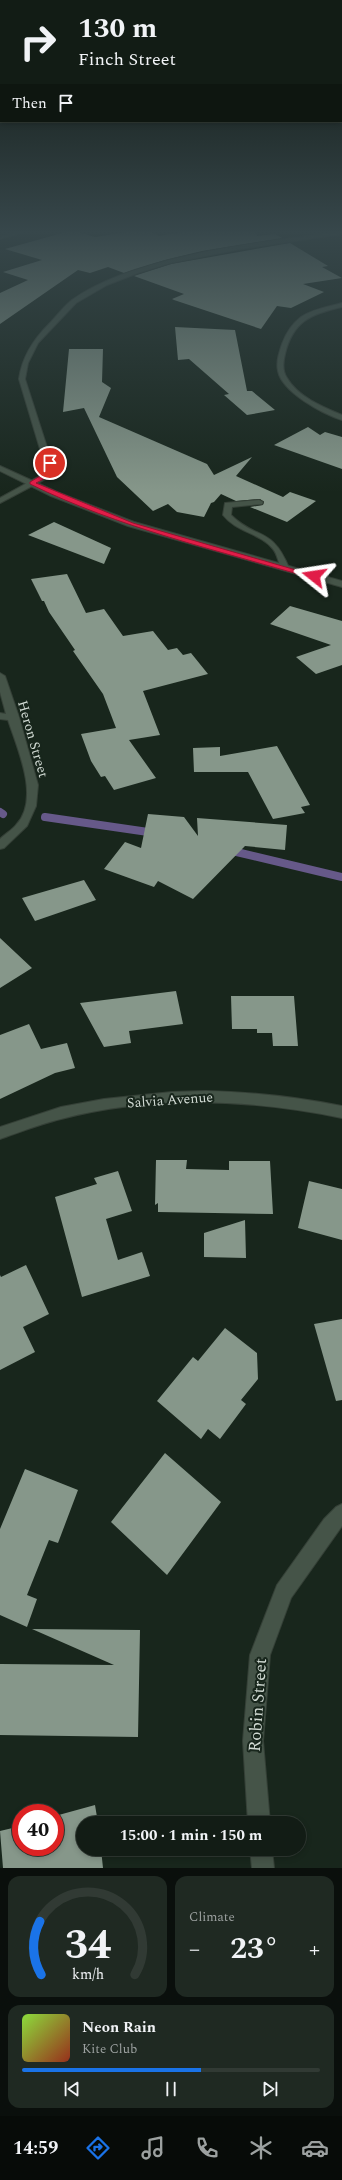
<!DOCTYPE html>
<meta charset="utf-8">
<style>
:root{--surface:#121c15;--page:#1f2922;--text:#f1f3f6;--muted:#9ca1a0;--line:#313a34;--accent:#1a73e8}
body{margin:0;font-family:Spectral,serif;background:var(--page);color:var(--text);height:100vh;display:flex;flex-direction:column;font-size:15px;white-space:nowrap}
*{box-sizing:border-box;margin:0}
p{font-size:13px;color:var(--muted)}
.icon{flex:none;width:22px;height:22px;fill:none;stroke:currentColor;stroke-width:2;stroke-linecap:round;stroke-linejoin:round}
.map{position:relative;height:1868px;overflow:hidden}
.drawer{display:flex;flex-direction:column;gap:8px;padding:8px;background:#0a0f0c;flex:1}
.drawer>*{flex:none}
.hud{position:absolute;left:0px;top:0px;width:342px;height:122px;box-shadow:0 2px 6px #0003,0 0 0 1px var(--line);background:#121c15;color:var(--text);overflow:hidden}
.speed{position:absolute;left:12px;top:1804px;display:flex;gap:8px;font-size:20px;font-weight:700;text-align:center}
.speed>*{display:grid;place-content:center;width:52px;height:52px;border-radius:50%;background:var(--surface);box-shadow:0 2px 6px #0003,0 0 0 1px var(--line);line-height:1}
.speed .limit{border:6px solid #d22;background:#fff;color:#111}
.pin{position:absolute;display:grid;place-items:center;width:34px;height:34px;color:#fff;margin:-17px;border:2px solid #fff;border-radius:50%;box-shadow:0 1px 4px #0007}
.me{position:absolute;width:44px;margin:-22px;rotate:285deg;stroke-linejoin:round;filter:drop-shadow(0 0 3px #0008)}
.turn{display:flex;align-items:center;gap:14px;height:84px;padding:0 12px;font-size:18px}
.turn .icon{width:52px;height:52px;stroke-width:2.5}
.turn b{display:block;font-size:28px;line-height:34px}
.then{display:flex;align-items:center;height:38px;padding:0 12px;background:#0003;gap:8px;font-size:15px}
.big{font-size:30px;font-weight:700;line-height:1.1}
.drawer .tile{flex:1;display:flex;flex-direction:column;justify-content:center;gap:6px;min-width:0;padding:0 14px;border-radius:12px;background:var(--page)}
.drawer .dial{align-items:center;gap:0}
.dial svg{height:104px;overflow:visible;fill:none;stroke:var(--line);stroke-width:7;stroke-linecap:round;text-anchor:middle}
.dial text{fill:var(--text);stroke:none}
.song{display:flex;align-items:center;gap:12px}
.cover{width:48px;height:48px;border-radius:6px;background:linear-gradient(135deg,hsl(90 70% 55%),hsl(10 70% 35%))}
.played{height:4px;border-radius:2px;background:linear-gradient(90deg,var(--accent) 60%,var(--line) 60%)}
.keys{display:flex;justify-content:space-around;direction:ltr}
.heat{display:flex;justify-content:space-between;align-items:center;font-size:22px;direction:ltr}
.drawer .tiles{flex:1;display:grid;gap:8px;grid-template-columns:1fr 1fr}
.tile:last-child{grid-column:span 2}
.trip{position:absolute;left:76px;top:1816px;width:230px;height:40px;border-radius:20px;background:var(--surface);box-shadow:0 2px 6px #0003,0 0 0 1px var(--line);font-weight:700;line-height:40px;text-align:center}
.tabs{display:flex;height:64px;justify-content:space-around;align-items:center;background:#070b08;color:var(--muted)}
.tabs .icon{width:28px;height:28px}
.tabs .selected{color:var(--accent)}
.tabs b{font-size:18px;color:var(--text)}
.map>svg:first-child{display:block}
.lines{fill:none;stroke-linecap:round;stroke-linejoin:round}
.stream{stroke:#665989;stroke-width:8}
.building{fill:#86978a}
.street-casing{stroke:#354037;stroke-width:2}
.secondary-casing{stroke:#354037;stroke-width:2}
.street{fill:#455448;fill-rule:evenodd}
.secondary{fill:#455448;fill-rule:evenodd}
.route{fill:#e11d48;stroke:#92132f}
.labels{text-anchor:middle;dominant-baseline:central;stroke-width:4;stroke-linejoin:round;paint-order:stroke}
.street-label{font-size:14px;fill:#d1dad3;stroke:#18261c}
.near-street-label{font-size:17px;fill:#d1dad3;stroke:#18261c}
</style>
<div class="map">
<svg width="342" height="1868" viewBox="0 0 342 1868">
<rect width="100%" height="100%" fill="#18261c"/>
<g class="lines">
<path class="stream" d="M0,812L3,814
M45,817L155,833
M228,850L342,877"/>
</g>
<path class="building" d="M66,232H78L95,237L127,232H151L159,236L183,232H256L257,236L275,234L282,238L202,251L165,260L124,273L108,267L90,273L78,270L0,324V293L28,280L3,272L42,260L5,249Z
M290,243L328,266L322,267L342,278L303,284L324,292L291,308L277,306L261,329L174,300L172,299L184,294L134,276L171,264Z
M175,327L235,330L247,391H252L275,410L247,415L224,395L229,394L189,359L178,360Z
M69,349H103L102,382L111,388L99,417L207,464L214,475L252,457L236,476L283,497L290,492L316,501L287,522L250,507L263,505L264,502L260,499L236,501L221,494L214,502L211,503L204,517L177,512L168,504L153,511L117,477L84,408L63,412Z
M308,427L320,435L325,432L342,437V469L274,445Z
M54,522L111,548L104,564L28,535Z
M67,574L86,613L104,609L123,636L153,631L168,650L177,648L183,655L191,653L208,674L143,691L160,735L129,740L156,778L114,790L105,776L101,777L91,761L81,734L116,728L103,694L73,651L75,650L49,612L44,601H42L31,579Z
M290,606L342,621V665L316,674L296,657L331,645L270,624Z
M277,746L310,805L301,807L305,813L273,819L248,772H194L193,748L220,747V756Z
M148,814L184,817L198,836L197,818L287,825L285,850L245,846L193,899L158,881L154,887L104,869L125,842L141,848Z
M84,880L96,900L35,921L22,898Z
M0,938L32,968L0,988Z
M176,991L183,1024L129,1031L131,1043L104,1047L80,1003Z
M231,996H294L298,1046H273L272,1033H257V1029H232Z
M29,1024L41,1049L67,1043L75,1068L55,1073L0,1099V1035Z
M156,1160H187L186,1169L229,1170V1161H270L273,1214L158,1212V1203L155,1205Z
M118,1171L132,1211L106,1219L118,1260L142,1252L150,1276L82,1297L55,1197L97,1184L94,1178Z
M309,1181L342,1189V1240L298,1228Z
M245,1220L246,1258L204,1257V1233Z
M26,1265L49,1314L23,1327L35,1352L0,1370V1275L1,1277Z
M342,1319V1400L336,1401L314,1324Z
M225,1328L257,1353L258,1379L241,1400L246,1404L220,1439L208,1429L201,1439L157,1401L193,1357L198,1361Z
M165,1453L221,1502L167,1575L111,1522Z
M25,1469L78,1490L58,1543L49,1540L27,1595L37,1599L27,1627L0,1615V1529Z
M32,1629L140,1630L138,1737L0,1735V1664L114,1665Z
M95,1805L98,1823H83V1849H101L103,1868H3L0,1831L21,1826V1847H55V1816Z"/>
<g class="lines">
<defs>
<path id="street" d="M18,232H24L0,239V237Z
M342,232V234L241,249L171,263L138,273L107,285L76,303L38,343L28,363L25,379L54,469L51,476L0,503V498L45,473L46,469L19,379C22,357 33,340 49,324C57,316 63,307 72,300C135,255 266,241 342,232Z
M342,303V307C311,314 293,321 285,354C283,362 282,371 287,378C298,397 323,407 342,415V420C323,414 282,392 278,371C276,362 279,353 282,344C286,333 292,324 301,317C313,309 328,307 342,303Z
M259,500L263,502L262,504L232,507L231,515C256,540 272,526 289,568L288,570H282C278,563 278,555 273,549C260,533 236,532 223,515L225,503Z
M0,673L5,676L19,717L38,785L36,806L27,826L4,848L0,849V839C5,834 12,830 16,825C41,799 17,748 8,720L0,719V713L6,714L0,692Z
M206,1091C252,1092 297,1097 342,1106V1118C250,1099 152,1095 61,1119C40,1124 20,1132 0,1139V1127L61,1107L104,1099L172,1092Z
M342,1504V1526L291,1598L270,1655L263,1741L270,1823H248L243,1741L250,1655L277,1585L324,1519L336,1507Z
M250,1849H272L274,1868H252Z"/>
<path id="secondary" d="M0,466L57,492L134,522L342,581V587L128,526L51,496L0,471Z"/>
</defs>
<use href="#street" class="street-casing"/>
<use href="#secondary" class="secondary-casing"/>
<use href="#street" class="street"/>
<use href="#secondary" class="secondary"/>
</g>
<linearGradient id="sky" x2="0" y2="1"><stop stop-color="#0d150f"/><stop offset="0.47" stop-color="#37474b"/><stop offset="1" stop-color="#37474b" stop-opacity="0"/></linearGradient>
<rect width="342" height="493" fill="url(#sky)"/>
<path class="route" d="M50,461L52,463C54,475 46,478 36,483L133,523L317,576L311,578C217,550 119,528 30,484V482L45,473L47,463Z"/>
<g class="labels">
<g class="street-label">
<text transform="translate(33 739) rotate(74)">Heron Street</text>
<text transform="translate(170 1100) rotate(-4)">Salvia Avenue</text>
</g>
<g class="near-street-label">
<text transform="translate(258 1705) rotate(-86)">Robin Street</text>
</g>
</g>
</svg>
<div class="speed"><div class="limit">40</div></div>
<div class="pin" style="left:50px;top:463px;background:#d93025"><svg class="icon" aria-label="arrive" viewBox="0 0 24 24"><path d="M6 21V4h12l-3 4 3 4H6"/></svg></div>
<svg class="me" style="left:314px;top:576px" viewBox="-20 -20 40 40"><path d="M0-17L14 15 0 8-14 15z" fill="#e11d48" stroke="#fff" stroke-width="4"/></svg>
<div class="trip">15:00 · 1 min · 150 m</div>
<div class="hud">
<div class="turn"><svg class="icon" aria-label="right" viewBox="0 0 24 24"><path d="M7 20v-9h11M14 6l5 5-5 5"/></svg><div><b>130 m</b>Finch Street</div></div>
<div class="then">Then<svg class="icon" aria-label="arrive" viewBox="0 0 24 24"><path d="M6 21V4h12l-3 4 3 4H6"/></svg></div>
</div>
</div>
<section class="drawer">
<div class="tiles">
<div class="tile dial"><svg viewBox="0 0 100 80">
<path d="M14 69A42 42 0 1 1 86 69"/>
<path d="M14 69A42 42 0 0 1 13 28" stroke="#1a73e8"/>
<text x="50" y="56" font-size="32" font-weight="700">34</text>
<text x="50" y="72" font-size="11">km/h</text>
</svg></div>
<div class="tile"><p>Climate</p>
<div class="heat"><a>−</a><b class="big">23°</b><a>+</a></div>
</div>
<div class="tile">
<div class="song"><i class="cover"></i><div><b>Neon Rain</b><p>Kite Club</p></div></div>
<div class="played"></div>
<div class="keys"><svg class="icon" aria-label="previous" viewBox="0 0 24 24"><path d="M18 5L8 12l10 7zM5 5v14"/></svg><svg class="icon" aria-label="pause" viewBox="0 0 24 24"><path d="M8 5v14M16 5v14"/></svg><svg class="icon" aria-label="next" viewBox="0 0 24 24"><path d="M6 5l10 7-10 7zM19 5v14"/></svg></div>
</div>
</div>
</section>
<nav class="tabs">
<b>14:59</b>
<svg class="icon selected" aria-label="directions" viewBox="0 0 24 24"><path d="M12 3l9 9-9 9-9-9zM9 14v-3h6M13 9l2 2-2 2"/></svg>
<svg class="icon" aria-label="music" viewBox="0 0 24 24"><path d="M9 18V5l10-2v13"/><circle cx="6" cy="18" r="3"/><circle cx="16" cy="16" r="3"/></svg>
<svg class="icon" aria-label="phone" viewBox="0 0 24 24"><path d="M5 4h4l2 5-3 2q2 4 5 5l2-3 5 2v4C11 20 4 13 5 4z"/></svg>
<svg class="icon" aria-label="climate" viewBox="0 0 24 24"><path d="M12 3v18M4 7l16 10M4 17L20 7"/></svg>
<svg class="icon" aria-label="car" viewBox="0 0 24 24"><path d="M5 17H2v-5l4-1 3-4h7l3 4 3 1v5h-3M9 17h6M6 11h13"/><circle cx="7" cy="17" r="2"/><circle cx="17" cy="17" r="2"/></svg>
</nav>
